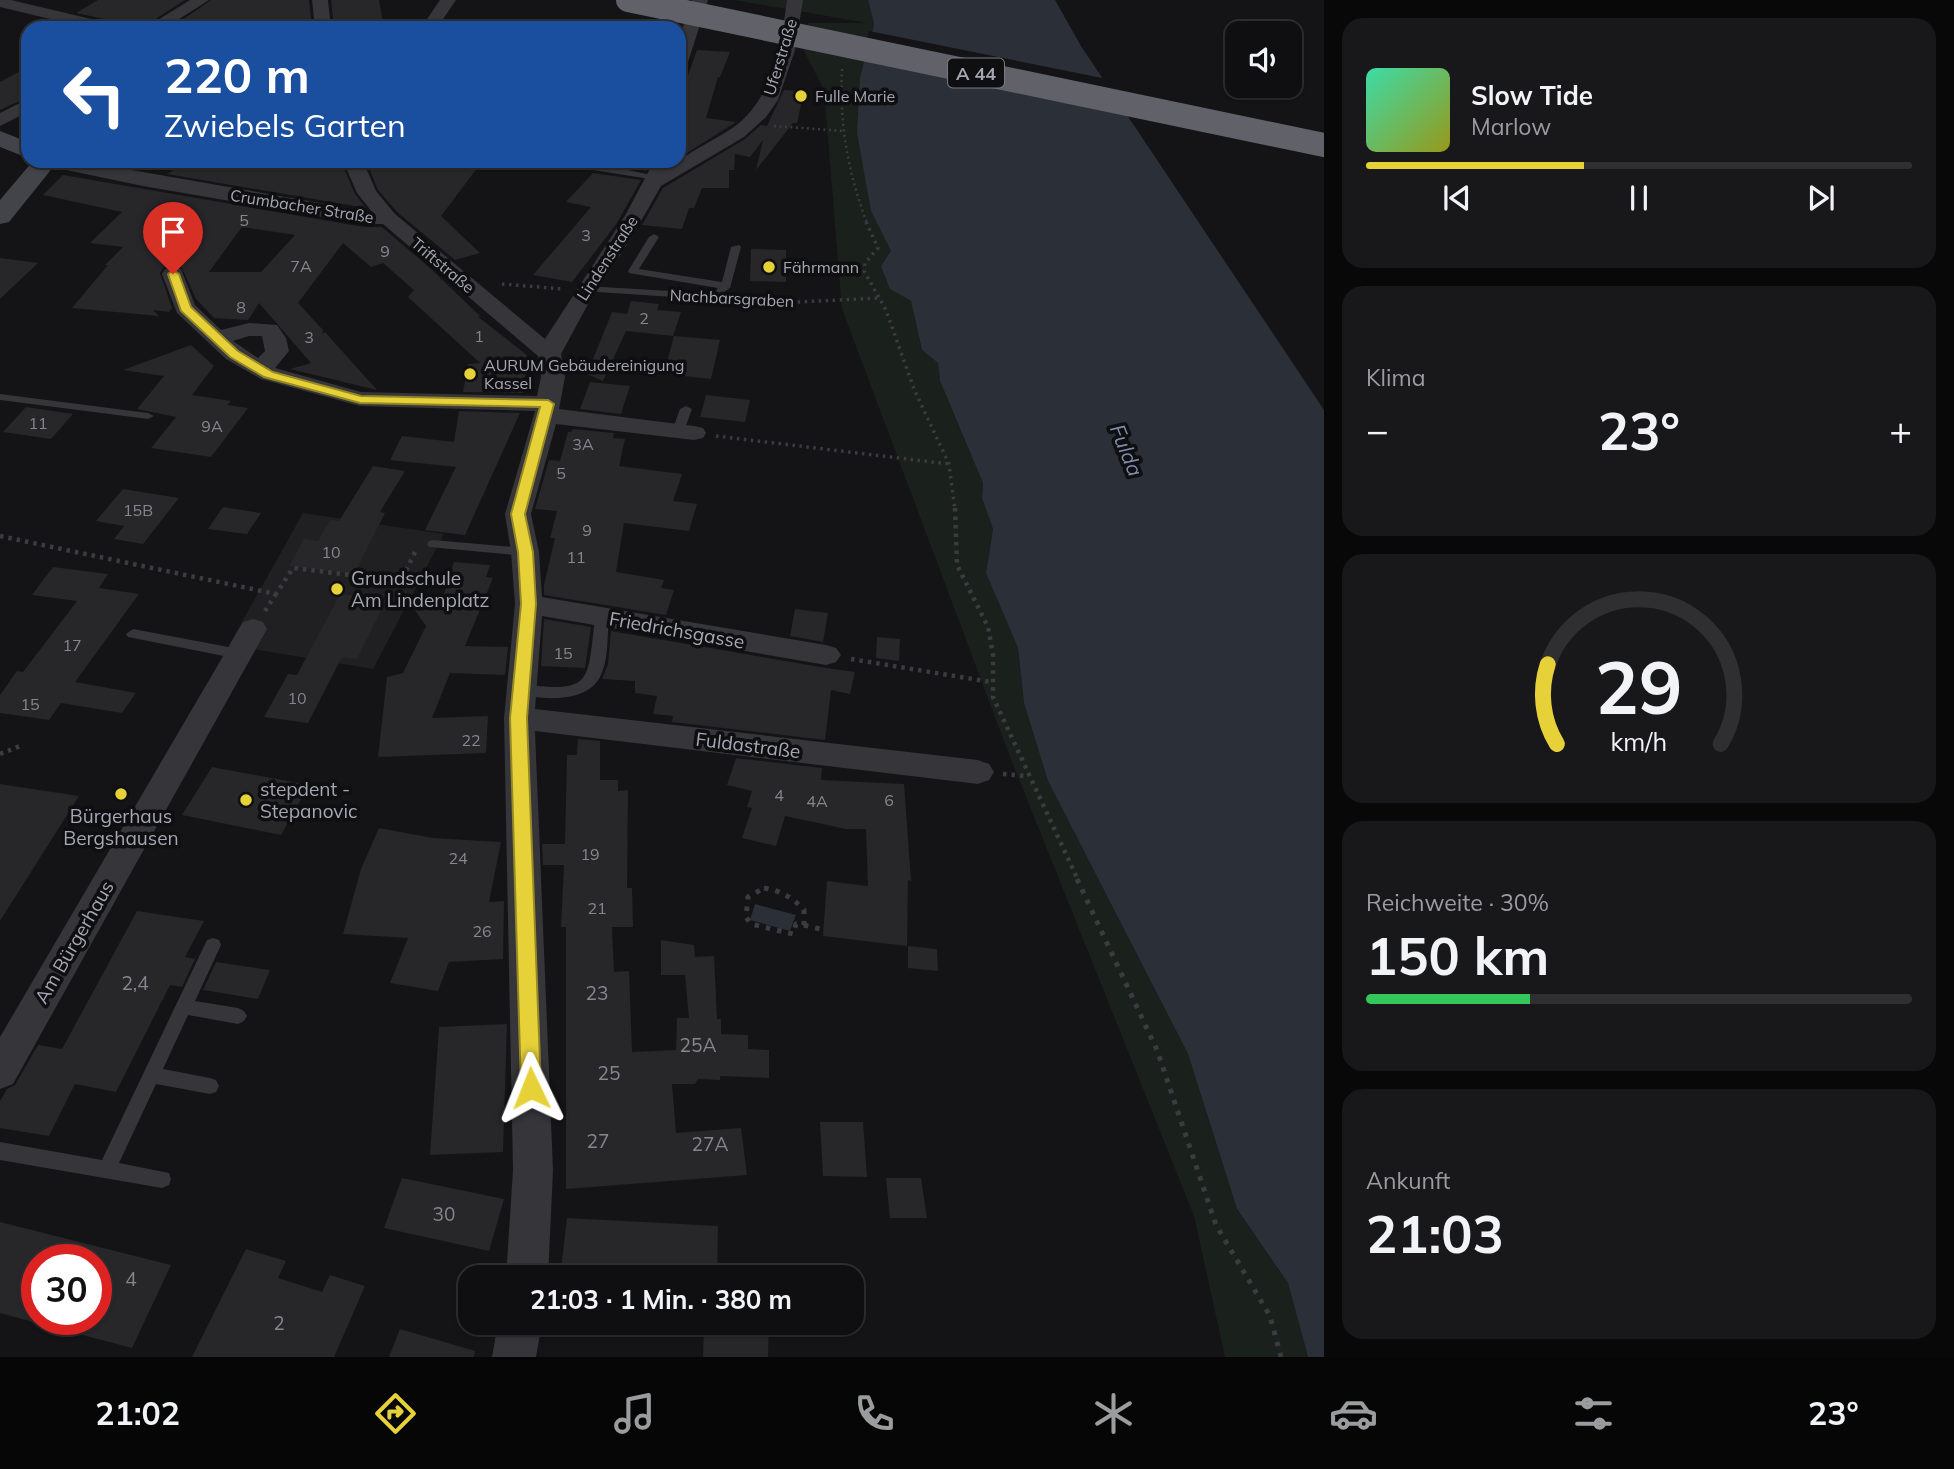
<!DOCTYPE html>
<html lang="de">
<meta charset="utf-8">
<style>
:root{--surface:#0f0e10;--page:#181719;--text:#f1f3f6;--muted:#9b9c9f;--line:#2f2e30;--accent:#e7d139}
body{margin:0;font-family:Mulish,sans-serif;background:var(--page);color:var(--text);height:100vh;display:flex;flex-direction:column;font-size:26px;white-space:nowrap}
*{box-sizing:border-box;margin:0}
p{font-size:23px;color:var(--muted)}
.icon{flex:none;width:38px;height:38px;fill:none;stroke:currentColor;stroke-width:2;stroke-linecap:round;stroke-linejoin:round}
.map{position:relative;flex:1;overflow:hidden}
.panel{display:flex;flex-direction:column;gap:18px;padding:18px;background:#080809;width:630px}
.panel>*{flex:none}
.guide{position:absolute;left:21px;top:21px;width:665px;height:147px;border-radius:21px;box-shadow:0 2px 5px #0004,0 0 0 2px var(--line);background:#1a4fa0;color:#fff;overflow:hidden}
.buttons{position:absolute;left:1225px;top:21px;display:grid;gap:14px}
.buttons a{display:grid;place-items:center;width:77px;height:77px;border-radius:14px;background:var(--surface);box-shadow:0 2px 5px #0004,0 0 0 2px var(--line);font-size:35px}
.speed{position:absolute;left:21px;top:1244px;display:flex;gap:14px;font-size:35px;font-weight:700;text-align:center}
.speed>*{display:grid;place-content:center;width:91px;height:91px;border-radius:50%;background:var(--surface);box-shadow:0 2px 5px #0004,0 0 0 2px var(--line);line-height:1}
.speed .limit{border:10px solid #d22;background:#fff;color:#111}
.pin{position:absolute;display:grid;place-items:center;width:60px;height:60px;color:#fff;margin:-72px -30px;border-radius:50% 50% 50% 0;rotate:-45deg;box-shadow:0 0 7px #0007}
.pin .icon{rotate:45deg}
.me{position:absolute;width:77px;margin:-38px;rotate:358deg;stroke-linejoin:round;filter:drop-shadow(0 0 5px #0008)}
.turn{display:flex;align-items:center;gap:24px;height:147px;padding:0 28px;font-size:32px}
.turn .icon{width:91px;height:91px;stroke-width:2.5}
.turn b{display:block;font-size:49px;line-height:60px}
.big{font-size:52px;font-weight:700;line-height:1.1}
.panel .widget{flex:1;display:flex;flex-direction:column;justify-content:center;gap:10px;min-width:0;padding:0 24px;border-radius:21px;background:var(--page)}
.panel .dial{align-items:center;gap:0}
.dial svg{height:182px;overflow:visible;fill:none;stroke:var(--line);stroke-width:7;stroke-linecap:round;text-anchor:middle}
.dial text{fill:var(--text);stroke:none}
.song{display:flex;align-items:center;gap:21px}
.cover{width:84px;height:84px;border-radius:10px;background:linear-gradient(135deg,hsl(160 70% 55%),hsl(60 70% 35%))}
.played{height:7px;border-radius:4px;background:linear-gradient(90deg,var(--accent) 40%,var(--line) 40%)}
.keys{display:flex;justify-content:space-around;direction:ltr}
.heat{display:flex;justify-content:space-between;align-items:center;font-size:38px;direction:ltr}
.charge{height:10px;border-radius:5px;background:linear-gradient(90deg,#34c759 30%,var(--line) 0)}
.trip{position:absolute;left:458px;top:1265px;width:406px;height:70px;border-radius:21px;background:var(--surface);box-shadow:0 2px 5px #0004,0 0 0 2px var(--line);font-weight:700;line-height:70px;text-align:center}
.tabs{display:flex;height:112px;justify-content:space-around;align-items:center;background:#060606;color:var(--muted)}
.tabs .icon{width:49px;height:49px}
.tabs .selected{color:var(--accent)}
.tabs b{font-size:32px;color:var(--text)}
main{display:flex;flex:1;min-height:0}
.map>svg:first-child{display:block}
.built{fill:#201f22}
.green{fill:#1a201c}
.water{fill:#2a2f38}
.pier{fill:#141315}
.building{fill:#272629;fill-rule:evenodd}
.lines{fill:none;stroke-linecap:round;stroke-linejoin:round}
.path-far3{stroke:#3b3b41;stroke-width:2.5;stroke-dasharray:2 3.5;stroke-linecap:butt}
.path-far2{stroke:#3b3b41;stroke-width:3.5;stroke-dasharray:2.5 4.5;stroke-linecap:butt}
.path-far1{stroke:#3b3b41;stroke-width:4.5;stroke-dasharray:3.5 5;stroke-linecap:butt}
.path{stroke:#3b3b41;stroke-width:5;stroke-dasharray:4.5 7;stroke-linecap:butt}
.lane{fill:#35353a;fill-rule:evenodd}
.street{fill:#35353a;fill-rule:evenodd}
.secondary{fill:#43434a;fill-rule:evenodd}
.highway-bridge{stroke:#61616a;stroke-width:24}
.route{fill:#e7d139;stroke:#968825;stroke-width:2}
.poi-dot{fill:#e7d139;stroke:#0f0e10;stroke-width:2.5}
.labels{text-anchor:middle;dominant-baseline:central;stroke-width:7;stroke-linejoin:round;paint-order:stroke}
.far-street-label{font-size:16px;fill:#a6a7b5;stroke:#0f0e10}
.far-poi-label{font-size:16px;fill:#a6a7b5;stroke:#0f0e10;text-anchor:start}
.number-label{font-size:16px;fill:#868691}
.shield{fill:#0f0e10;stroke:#797984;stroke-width:2}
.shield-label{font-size:18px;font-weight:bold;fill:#a6a7b5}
.poi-label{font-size:19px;fill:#a6a7b5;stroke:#0f0e10;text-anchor:start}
.street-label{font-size:19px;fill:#a6a7b5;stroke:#0f0e10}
.near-number-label{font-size:19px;fill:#868691}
.water-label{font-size:21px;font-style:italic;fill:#7e8eae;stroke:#0f0e10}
</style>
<main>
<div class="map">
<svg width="1324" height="1357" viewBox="0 0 1324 1357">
<rect width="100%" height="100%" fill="#141315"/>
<path class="built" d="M303,513L444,534L373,669L229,645Z"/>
<path class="green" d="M734,0H868L874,24L860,77L871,211L891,251L890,289L911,301L922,350L938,363L940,381L983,483L982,498L993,529L986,573L1018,648L1024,703L1048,781L1188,1054L1237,1209L1288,1283L1308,1357H1225L1194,1216L1010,757L842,309L824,90L804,51L808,23H867Z"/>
<path class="water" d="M868,0H1055L1081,46L1324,410V1357H1308L1288,1283L1237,1209L1188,1054L1048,781L1024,703L1018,648L986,573L993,529L982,498L983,483L940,381L938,363L922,350L911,301L890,289L881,266L891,251L871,211L857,133L860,77L874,24Z
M755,904L796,915L790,931L750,920Z"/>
<path class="pier" d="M869,31L1107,79L1129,112L862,55Z"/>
<path class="building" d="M98,0H185L143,27L125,24V28H118L109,20L76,13Z
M211,0H309L312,28H184L178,23Z
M331,0H379L383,23L373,24V28H334Z
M697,50L730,52L720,77H718L706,118L736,122L679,158V101Z
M28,67V97L0,110V82Z
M784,90L804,91L797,123H793L756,170L763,140L750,157L735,154L734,170H729V188H702L694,208H689L682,229L642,225L663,188L745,139L761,125L767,126Z
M292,161H341L355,194L366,208L167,174L183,164L204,168L218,164L243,170L252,163L293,168Z
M366,161H458V164L478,167L441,216L480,253L455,260L397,212L378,190Z
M611,161H651L646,171L609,163Z
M593,173L641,180L617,223L572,282L533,275L591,207L566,202Z
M63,175L364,227H382L430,268L481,317L477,316L527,355L524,393L463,392L468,364L480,363L408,297L414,290L383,263L371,267L343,243L298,303L323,330L322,334L325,332L377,390L290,369L311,363L259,303L248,320L214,318L196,299L181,266H165L160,273L172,308L169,312L153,310L159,316L72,308L108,265H105L123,247L90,243L122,212L43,195ZM242,227L295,235L261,272H209Z
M751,249L786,250V282L750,281Z
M0,258L38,263L0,299Z
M631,301L659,304L657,310L681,312L673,336L626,331L603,381L587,374L612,312L627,314Z
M674,336L720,340L711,379L664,374Z
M191,345L214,366L192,395L231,401L227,405L248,408L211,457L151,448L176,417L137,409L164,376L123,370Z
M590,382L630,386L621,414L580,409Z
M706,395L750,400L745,422L700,417Z
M26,407L73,414L51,439L3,432Z
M459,411L520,413L465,535L425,530L456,467L390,460L402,436L454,442Z
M573,429L614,433L613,438L625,439L619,466L682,474L673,501L697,504L689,531L624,523L616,572L664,580L661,588L674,590L666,615L544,595V585L555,538H550L557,511L535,509L549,460L560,461L568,432H571Z
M373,466L405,471L380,512L385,513L354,574L289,566L304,539L318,541L330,520L339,521Z
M123,489L179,498L143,544L114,539L124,526L96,521Z
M223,507L261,513L247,534L208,529Z
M454,562L490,565L486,577L493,578L465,646L508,647L505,675L450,673L432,718L488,716L486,753L378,757L387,677L403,673L426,626L410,603L428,596L443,597Z
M53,567L108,574L99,588L139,594L75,682L136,693L122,713L61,703L49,720L0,713V695L17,671L23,672L77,601L32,595Z
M340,594L386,600L357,659L342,657L308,723L264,717L288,674L297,675Z
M795,609L828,613L823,642L790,636Z
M544,619L591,627L585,668L541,666Z
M611,631L826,668L855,672L850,694L831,690L825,740L672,722L673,716L653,714L657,696L635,693V681L602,679L608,664Z
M877,637L900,639L899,661L876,658Z
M578,739L600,741V780H618V791L628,790L627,888H632L633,927H612L614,972L629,971L632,1052L676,1050L677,1018H689L685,975H661V940L694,945L695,957L714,956L717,1019H721V1034L748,1035V1049L769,1050V1078L720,1076V1080L698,1079L695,1084H672L676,1133L741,1128L747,1175L566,1189V927H561L564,865H543L542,844H565L567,755H577Z
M736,758L822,768L821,780L904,784L911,881L908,880L907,946L823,936L827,881L868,886L866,829H846L785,816L776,846L742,838L752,808L747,807L752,791L727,785Z
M212,767L309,785L281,835L182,815Z
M0,784L79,796L0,921Z
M379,828L433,838L501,842L489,902L504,901L503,959L449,962L438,991L390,983L408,938L343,934L361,869Z
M137,911L204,921L185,957L195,959L182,987L170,985L116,1092L75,1084L49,1136L0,1128V1101L7,1089L15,1085L38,1045L62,1049Z
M908,946L937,949L938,971L908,968Z
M216,962L270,970L258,999L203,990Z
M507,1024L503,1152L430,1155L439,1027Z
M820,1122H863L867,1177L823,1176Z
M402,1178L504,1199L489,1251L384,1228Z
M886,1178H921L927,1218H890Z
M567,1218L718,1226L717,1278H560Z
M0,1222L171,1265L132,1348L52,1327L53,1320H96V1260H37V1323L0,1313Z
M246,1249L286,1261L278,1278L322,1292L330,1275L365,1286L334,1357H192Z
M704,1323H769L768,1357H703Z
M400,1329L475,1351L474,1357H389Z"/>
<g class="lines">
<path class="path-far3" d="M842,69C839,122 848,173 867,223
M774,126L844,131"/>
<path class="path-far2" d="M866,222L878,248L865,263L864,271L886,310L914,389L949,464L955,510
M502,284L563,289
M735,298L779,303L879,298
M716,436L949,464"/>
<path class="path-far1" d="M955,508L957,565L988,627L993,655V697L1078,880
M0,536L276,594L293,568L401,581L416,550
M265,611L276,594
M851,659L991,682
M0,754L20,746
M1003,774L1027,776"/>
<path class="path" d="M1077,879L1157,1050L1216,1225L1270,1316L1281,1357
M764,888C781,891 792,897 804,910V925L796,924L793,934L751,924L746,917L748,897Z
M804,925L824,930"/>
<path class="lane" d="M574,161H585L661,177L656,180L587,169Z
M654,234L659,237L639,269L722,282L731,247L739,245L741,247L730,288L721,294L716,291L718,288L629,273L628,271L649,237Z
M586,286L720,294L725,297L720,300L582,291V287Z
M0,394L148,413L154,416L148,419L0,400Z
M686,406L692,409L684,431L678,434L674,433L672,431L680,409Z
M433,540L525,548L531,552L525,556L429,547L427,544L429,541Z
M602,613L609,618C607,636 609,660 600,677C586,704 540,700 515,693L513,689L520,684C593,693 587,684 595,618Z
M133,629L239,649L246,654L239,659L128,637L126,634Z
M213,938L219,940L221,945L195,1001L238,1008L244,1011L247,1016L244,1021L238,1024L188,1015L163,1069L210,1078L216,1080L219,1086L216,1092L210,1094L156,1084L119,1163L169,1173L171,1179L169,1185L162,1188L0,1160V1142L102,1160L207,940Z"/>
<path class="street" d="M0,0H11L108,23L116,28H88L0,7Z
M190,0H209L165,28H145Z
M312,0H328L331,28H315Z
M440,0H456L437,28H421Z
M692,0H708L688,62L679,67V38Z
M787,0H803L795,50L778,100L766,117L744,137L661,186L632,237L587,306L561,354L565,377L559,409L694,426L703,428L706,433L703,438L694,440L556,424L531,514L539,552L542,597L826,645L836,648L841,655L836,662L826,665L542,616L535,709L978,760L989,764L994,772L989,780L978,784L535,731L553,1170L548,1278H506L513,1170L504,718L515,604L511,552L505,514L535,411L360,406L261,379L226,359L177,313L162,274L165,269H181L195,305L221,330L249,323L277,325L286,338L289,351L275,368L361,392L537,396L541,377L538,356L383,224H364L143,186L52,167L42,161H80L372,212L357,193L343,161H363L376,191L395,214L545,339L626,214L654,161H668L670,165L679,161C695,148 717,139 734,127C773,98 781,45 787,0ZM249,336H262L265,351L258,358L233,341Z
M28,99V112L0,126V113Z
M253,619L263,622L267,629L13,1084L0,1089V1037L239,629L243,622Z
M498,1323H542L536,1357H492Z"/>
<path class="secondary" d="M0,131L28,142V158L0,147Z
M33,161H58L9,222L0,224V200Z"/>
<path class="highway-bridge" d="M628,0L1324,145"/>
</g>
<path class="route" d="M173,270L179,274L191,307L238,351L273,372L361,396L548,400L554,404L525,514L533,552L536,604L527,718L541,1088L538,1095L531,1097L524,1095L521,1088L510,718L521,604L518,552L511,514L540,407L360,403L264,377L230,357L181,311L168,274Z"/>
<g class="poi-dot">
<circle cx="801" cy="96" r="7"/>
<circle cx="769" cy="267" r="7"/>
<circle cx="470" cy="374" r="7"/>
<circle cx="337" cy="589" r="7"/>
<circle cx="121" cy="794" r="7"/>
<circle cx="246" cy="800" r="7"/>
</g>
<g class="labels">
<g class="far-street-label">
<text transform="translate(780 57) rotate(-73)">Uferstraße</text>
<text transform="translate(302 206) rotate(9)">Crumbacher Straße</text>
<text transform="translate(607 258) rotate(-57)">Lindenstraße</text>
<text transform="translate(443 265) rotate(40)">Triftstraße</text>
<text transform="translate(732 298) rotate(3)">Nachbarsgraben</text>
</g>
<g class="far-poi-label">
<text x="815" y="96">Fulle Marie</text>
<text x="783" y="267">Fährmann</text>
<text x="484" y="365">AURUM Gebäudereinigung<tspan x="484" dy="18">Kassel</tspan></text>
</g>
<g class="number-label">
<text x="244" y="220">5</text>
<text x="586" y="235">3</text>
<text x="385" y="251">9</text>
<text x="301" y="266">7A</text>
<text x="241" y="307">8</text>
<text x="644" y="318">2</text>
<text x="479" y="336">1</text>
<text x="309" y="337">3</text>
<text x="38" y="423">11</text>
<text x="212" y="426">9A</text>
<text x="583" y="444">3A</text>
<text x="561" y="473">5</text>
<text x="138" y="510">15B</text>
<text x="587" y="530">9</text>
<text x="331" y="552">10</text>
<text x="576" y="557">11</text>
<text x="72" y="645">17</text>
<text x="563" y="653">15</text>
<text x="297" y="698">10</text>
<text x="30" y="704">15</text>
<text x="471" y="740">22</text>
<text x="779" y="795">4</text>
<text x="889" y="800">6</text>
<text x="817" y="801">4A</text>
<text x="590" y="854">19</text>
<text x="458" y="858">24</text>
<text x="597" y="908">21</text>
<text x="482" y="931">26</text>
</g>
<rect class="shield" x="948" y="58.5" width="56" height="29" rx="5"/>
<g class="shield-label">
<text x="976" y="73">A 44</text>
</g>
<g class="poi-label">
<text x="351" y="578">Grundschule<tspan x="351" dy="22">Am Lindenplatz</tspan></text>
<text x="260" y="789">stepdent -<tspan x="260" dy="22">Stepanovic</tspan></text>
<text x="121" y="816" text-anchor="middle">Bürgerhaus<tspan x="121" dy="22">Bergshausen</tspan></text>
</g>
<g class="street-label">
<text transform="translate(677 630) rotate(10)">Friedrichsgasse</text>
<text transform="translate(748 745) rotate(7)">Fuldastraße</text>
<text transform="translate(74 942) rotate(-60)">Am Bürgerhaus</text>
</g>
<g class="near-number-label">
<text x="135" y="983">2,4</text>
<text x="597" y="993">23</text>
<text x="698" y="1045">25A</text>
<text x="609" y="1073">25</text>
<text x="598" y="1141">27</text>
<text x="710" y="1144">27A</text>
<text x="444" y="1214">30</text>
<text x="131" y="1279">4</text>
<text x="279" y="1323">2</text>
</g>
<g class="water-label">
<text transform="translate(1127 450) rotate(68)">Fulda</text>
</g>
</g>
</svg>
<div class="buttons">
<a><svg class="icon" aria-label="sound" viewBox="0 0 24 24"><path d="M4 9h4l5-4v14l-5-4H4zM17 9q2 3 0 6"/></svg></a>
</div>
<div class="speed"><div class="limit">30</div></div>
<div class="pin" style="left:173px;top:274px;background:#d93025"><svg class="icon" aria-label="arrive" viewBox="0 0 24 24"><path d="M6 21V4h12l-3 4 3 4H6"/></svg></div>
<svg class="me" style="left:531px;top:1088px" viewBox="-20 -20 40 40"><path d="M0-17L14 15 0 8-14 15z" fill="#e7d139" stroke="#fff" stroke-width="4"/></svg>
<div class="trip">21:03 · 1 Min. · 380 m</div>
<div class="guide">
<div class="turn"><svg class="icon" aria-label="left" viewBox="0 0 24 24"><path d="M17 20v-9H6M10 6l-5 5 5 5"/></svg><div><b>220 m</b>Zwiebels Garten</div></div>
</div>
</div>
<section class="panel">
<div class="widget">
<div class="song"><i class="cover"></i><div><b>Slow Tide</b><p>Marlow</p></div></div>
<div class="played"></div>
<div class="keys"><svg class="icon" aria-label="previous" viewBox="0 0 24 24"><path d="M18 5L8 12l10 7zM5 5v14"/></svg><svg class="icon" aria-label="pause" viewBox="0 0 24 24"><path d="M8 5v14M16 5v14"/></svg><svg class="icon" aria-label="next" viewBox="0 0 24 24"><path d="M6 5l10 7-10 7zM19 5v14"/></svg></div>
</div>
<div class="widget"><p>Klima</p>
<div class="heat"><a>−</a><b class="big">23°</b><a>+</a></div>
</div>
<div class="widget dial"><svg viewBox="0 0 100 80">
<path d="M14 69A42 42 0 1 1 86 69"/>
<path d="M14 69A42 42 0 0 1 10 34" stroke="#e7d139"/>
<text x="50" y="56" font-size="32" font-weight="700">29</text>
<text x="50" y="72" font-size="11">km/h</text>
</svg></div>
<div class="widget"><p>Reichweite · 30%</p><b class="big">150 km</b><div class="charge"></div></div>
<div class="widget"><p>Ankunft</p><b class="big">21:03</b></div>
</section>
</main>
<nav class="tabs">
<b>21:02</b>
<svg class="icon selected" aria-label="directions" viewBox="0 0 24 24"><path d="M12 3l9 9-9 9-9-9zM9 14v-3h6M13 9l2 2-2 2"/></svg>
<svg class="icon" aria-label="music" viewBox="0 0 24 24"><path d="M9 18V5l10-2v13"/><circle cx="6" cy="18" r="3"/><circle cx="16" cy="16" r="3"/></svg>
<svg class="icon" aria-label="phone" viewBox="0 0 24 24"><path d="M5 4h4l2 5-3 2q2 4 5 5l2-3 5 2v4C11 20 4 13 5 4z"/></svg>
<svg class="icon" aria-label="climate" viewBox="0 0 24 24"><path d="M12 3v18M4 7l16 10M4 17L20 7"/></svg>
<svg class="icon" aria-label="car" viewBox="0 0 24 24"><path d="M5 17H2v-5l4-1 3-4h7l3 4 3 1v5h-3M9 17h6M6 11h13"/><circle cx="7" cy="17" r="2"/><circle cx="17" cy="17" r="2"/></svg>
<svg class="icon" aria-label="filters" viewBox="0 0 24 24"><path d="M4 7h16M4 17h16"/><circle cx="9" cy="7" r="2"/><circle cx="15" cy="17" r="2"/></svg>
<b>23°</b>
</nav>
